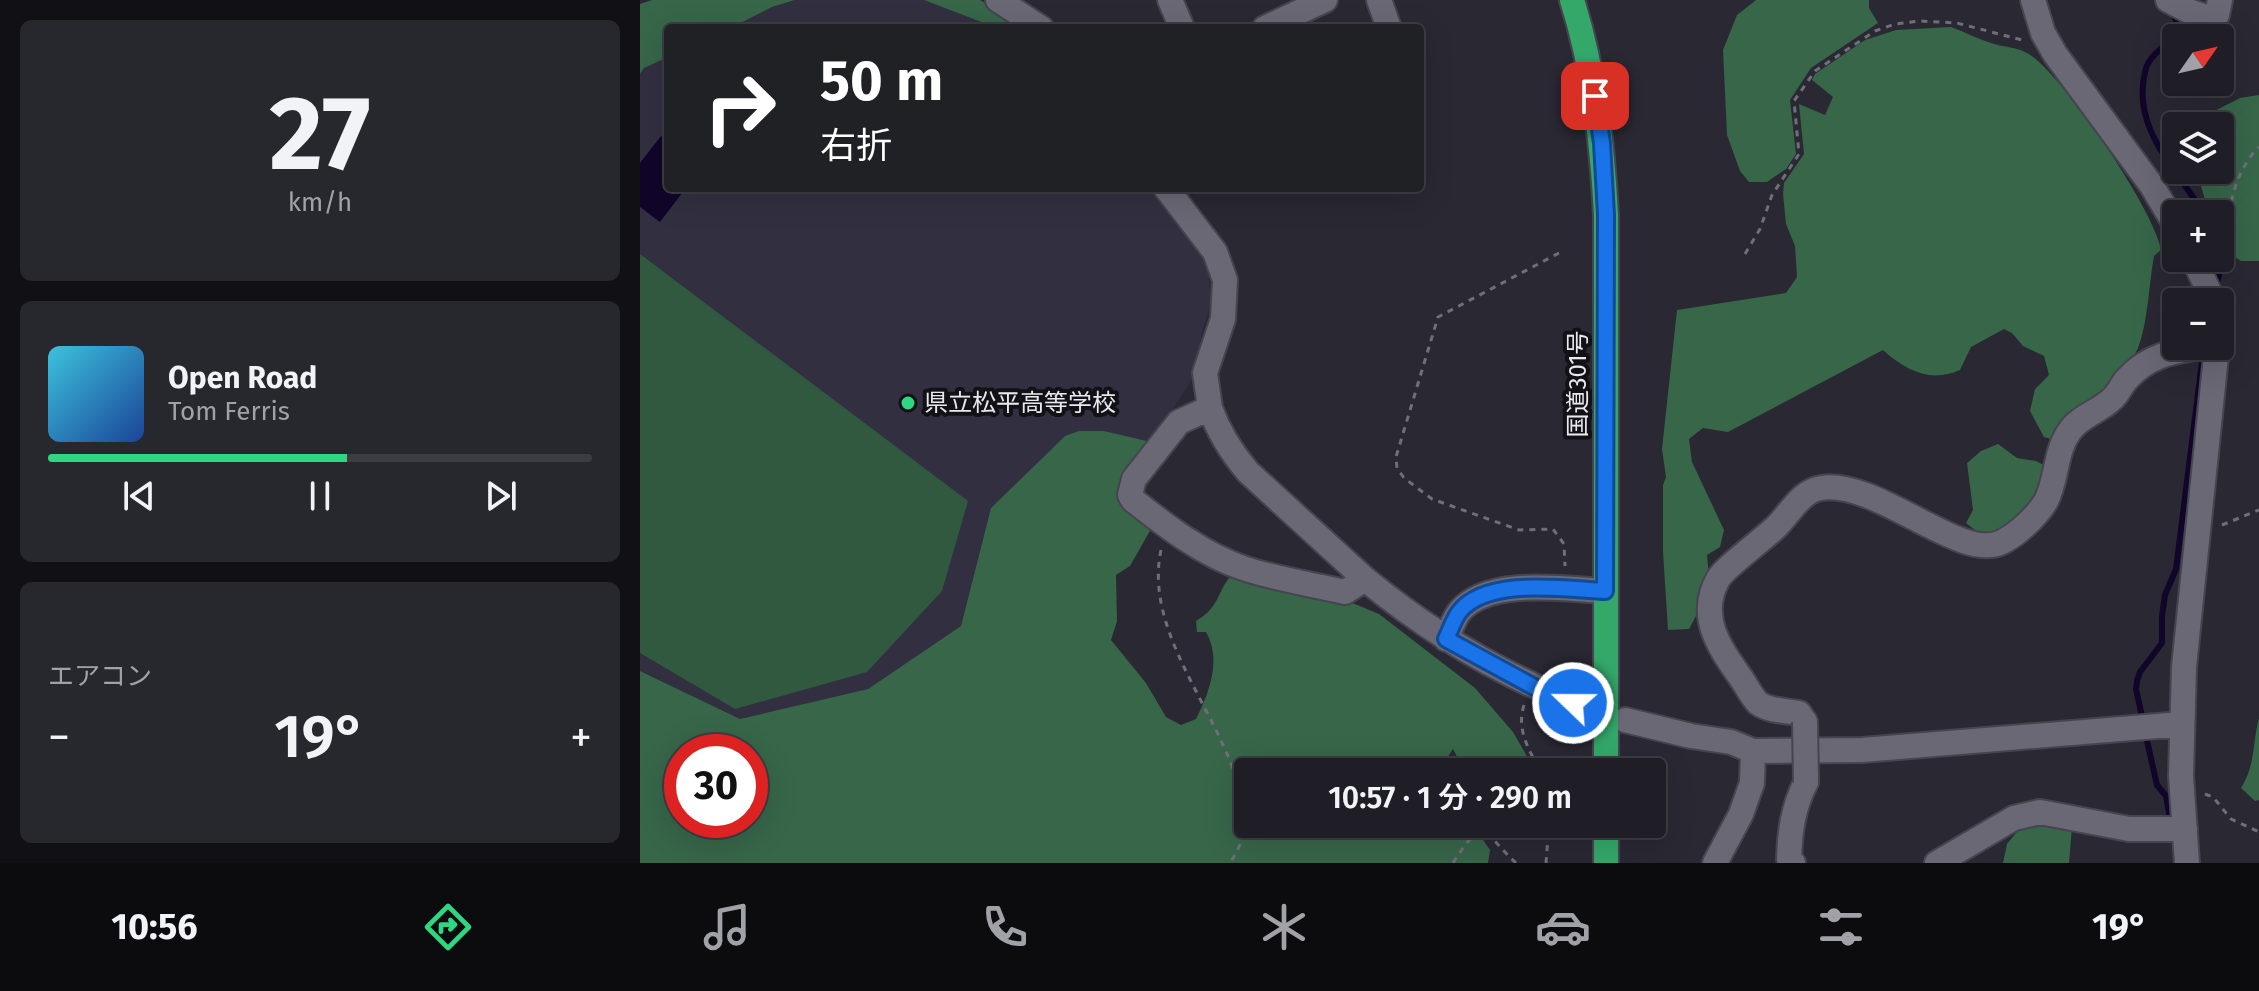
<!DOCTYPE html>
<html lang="ja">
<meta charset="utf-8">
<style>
:root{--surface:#1f1e26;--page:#27272e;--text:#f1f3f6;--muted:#a1a2a7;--line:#3c3c43;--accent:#2ed883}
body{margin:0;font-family:"Fira Sans","Noto Sans JP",sans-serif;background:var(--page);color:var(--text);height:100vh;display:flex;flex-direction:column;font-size:30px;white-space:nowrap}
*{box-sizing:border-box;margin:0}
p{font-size:26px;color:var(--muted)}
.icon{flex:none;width:44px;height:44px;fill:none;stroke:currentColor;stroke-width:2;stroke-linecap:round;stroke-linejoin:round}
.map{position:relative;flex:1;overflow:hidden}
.panel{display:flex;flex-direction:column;gap:20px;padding:20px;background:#111015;width:640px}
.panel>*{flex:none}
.guide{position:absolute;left:24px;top:24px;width:760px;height:168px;border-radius:8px;box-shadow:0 8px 32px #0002,0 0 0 2px var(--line);background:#202124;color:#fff;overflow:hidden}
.needle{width:52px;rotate:56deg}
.buttons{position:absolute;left:1522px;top:24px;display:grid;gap:16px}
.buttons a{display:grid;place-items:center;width:72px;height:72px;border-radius:8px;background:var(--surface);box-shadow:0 8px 32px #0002,0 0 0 2px var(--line);font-size:40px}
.speed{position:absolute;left:24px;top:734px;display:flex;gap:16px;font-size:40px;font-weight:700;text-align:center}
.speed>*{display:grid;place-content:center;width:104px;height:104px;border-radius:50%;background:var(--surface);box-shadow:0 8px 32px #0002,0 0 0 2px var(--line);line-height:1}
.speed .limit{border:12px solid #d22;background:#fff;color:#111}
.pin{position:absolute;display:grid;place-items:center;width:68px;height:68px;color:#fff;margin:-34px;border-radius:16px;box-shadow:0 4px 12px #0006}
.me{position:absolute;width:88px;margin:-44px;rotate:292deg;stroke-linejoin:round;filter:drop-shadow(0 0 6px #0008)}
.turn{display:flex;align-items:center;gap:28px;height:168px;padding:0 24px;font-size:36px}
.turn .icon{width:104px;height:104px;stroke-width:2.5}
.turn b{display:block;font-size:56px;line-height:68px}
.big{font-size:60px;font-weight:600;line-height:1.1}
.panel .tile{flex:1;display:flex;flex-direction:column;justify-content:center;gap:12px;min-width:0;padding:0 28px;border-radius:12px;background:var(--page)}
.panel .dial{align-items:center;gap:0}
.dial b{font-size:104px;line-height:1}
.song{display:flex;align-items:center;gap:24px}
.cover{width:96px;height:96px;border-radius:12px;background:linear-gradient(135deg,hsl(190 70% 55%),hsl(220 70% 35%))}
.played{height:8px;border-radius:4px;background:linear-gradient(90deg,var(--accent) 55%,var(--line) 55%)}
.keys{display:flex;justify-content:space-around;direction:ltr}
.heat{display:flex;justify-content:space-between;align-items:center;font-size:44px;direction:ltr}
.trip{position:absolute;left:594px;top:758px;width:432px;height:80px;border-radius:8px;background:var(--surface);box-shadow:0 8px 32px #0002,0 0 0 2px var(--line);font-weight:600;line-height:80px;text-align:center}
.dock{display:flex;height:128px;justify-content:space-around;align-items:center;background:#0c0c0f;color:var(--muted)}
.dock .icon{width:56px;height:56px}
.dock .selected{color:var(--accent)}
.dock b{font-size:36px;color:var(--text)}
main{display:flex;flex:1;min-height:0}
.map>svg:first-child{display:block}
.built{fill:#322f40}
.green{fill:#315940}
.forest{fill:#376649;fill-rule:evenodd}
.water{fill:#11052a}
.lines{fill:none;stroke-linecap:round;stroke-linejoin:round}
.stream{stroke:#11052a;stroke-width:6}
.minor-casing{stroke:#46444e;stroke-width:28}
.highway-casing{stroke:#46444e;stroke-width:28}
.path{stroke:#706f79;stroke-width:3;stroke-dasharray:6 6;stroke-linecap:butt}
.minor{stroke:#6a6875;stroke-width:24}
.highway{stroke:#33a869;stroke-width:24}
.minor-bridge-casing{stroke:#46444e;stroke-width:28;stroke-linecap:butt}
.minor-bridge{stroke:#6a6875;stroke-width:24}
.route-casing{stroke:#114b97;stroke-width:20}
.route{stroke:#1a73e8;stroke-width:14}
.poi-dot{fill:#2ed883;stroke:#121116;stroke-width:3}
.labels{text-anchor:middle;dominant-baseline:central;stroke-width:8;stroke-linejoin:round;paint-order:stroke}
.street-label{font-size:24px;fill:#e9e8f0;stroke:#121116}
.poi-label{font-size:24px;fill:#e9e8f0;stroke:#121116;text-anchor:start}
</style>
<main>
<section class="panel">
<div class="tile dial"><b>27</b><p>km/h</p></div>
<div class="tile">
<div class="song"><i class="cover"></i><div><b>Open Road</b><p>Tom Ferris</p></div></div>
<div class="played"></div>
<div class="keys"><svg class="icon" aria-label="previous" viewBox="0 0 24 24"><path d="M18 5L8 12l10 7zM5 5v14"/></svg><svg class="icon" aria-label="pause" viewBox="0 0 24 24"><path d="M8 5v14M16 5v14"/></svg><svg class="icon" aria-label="next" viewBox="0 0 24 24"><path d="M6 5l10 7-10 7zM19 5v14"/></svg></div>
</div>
<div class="tile"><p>エアコン</p>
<div class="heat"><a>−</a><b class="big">19°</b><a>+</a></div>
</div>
</section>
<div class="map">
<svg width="1619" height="863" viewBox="0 0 1619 863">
<rect width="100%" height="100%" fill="#292833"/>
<path class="built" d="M155,0H284L357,28H91L132,7Z
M28,57V188H514L560,251L569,276L571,303L562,332L555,375L511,442L464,431L425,436L351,509L321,626L228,689L100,719L0,671V74L4,68Z"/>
<path class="green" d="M0,254L328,501L302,591L227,672L95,709L0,653Z"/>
<path class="forest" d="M12,0H155L132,7L91,28H28V57L4,68L0,74V4Z
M284,0H340L389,28H357Z
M1116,0H1229V8L1238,23L1171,68L1150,100L1156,154L1146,169L1127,182H1109L1100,171L1087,135L1083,50L1097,15Z
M1311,27C1325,32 1338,39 1351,43C1362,47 1377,47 1387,53C1421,71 1516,213 1521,250L1514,256C1509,283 1508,323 1498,348C1482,384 1442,413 1414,440L1404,437L1390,411L1395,389L1409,375L1404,356L1383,346L1372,333L1364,329L1331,347L1320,370C1291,383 1266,371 1243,350L1088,432L1063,428L1049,439L1052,462L1084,530L1080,547L1067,555L1070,590L1049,629L1028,630L1023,552V485L1026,477L1022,449L1037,310L1146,293L1157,277L1155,246L1146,224L1143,194L1144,183L1164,154L1159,104L1185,115L1193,97L1172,80L1175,74L1225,40L1256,30Z
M1619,95V261H1601L1580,247V214H1569L1561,186L1547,170H1580V126H1552L1555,121L1600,98Z
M439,431H464L511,442L479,486L482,500L511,529L490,566L476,575L477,621L471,640L506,683L526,717L541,725L556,719C569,693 582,660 566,632H557L556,621C583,606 577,585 596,572L715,604L739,614L835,688L873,732L896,772H825L813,749L805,761L804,772H608V824H832L850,850L848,863H0V671L100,719L228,689L321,626L351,508L425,436ZM42,752H110V820H42Z
M1358,444L1377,458L1396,461L1409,468L1400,496L1357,538L1340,534L1326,523L1333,510L1327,463L1341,451Z
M1619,718V800L1615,801L1601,788C1616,764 1612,744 1619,718Z
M1421,823L1432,827L1429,863H1363L1367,844L1379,829Z"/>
<path class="water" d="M21,136L28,141V188H46L20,222L0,207V163Z"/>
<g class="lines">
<path class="stream" d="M1532,13C1550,38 1512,47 1506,68C1489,127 1537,169 1564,214
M1576,287L1580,271L1577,258
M1503,721L1496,689L1497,681L1500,672L1522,643V616L1525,595L1536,569L1563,354
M1505,732L1517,785L1526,796L1531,824"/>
<defs>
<path id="minor" d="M358,0L401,28
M530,0L542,28
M739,0L749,28
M1393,0L1403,33L1415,54L1512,186L1536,226
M1528,0L1551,12L1572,19L1577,15L1580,0
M625,28L685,0
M526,188L575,252L585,280L583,319L565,373L570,408L539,422L494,479L490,495L493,500C526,526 562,554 603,568C635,579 671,584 705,592L725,579C793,635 870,680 953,710
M1553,258L1574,302
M570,408C579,433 591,452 608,472L725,579
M806,639C810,631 814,618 820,611C849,577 926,589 965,591
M985,720L1051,736L1091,742L1113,751L1112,783L1101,814L1075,863
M1165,722L1159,713C1147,711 1129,711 1118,703C1112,697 1106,685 1101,678C1080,648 1057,617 1078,579C1085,567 1124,539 1137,526C1150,513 1161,491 1181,488C1237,479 1321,563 1362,542C1378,534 1397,516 1406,501C1417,480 1415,452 1429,432C1439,416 1459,412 1472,399C1478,394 1481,386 1486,380C1509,354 1535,351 1567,346
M1113,751L1222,750L1542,724
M1153,863L1149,859C1150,830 1153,808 1166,782
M1297,863L1374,818L1400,812L1489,829H1545
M1547,863L1541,776L1544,667L1577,346"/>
<path id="highway" d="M932,0C954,70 962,142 966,215V772
M966,824V863"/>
</defs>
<use href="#minor" class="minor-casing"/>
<use href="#highway" class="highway-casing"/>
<path class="path" d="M919,253L798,317L756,457L757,468L764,478L792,499L879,530L913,529L924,544L925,566
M1105,254L1120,229L1132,195L1159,154L1154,101L1175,71L1235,31L1255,24L1280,21L1317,23L1382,40
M1585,273C1586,230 1587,179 1619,147
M1582,525L1619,510
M521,550C501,644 601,731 605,823C605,837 597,852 590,863
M884,705C876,730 889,750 901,772
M1565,794L1573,797L1591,819L1619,832
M813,863C845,812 844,834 876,863
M906,863L909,824"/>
<use href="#minor" class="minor"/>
<use href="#highway" class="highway"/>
<defs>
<path id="minor-bridge" d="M1165,722L1166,782"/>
</defs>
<use href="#minor-bridge" class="minor-bridge-casing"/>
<use href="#minor-bridge" class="minor-bridge"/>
</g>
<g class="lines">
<defs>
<path id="route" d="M933,703L896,688L806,639C810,631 814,618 820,611C848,577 926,589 965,591L966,215L962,143L955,96"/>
</defs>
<use href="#route" class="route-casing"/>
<use href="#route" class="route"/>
</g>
<circle class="poi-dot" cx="268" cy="403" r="8"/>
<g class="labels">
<g class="street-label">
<text transform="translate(938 384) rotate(-90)">国道301号</text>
</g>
<g class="poi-label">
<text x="284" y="403">県立松平高等学校</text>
</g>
</g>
</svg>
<div class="buttons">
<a><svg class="needle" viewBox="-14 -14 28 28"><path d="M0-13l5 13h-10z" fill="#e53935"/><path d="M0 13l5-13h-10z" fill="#a1a2a7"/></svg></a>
<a><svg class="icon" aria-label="layers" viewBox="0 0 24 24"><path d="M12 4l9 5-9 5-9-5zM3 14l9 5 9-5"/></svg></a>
<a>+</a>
<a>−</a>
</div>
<div class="speed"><div class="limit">30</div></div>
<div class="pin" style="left:955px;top:96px;background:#d93025"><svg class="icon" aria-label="arrive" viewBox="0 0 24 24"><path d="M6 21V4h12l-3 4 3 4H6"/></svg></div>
<svg class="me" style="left:933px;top:703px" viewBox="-20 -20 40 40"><circle r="17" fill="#1a73e8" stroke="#fff" stroke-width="3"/><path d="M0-11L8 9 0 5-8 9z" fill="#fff"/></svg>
<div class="trip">10:57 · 1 分 · 290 m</div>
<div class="guide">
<div class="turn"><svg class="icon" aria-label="right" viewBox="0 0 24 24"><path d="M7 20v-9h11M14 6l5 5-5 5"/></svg><div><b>50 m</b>右折</div></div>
</div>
</div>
</main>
<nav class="dock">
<b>10:56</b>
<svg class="icon selected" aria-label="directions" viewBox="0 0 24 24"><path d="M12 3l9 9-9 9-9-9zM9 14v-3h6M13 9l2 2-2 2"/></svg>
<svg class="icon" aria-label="music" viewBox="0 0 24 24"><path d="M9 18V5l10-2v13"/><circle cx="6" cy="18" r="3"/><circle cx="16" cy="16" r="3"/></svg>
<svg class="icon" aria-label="phone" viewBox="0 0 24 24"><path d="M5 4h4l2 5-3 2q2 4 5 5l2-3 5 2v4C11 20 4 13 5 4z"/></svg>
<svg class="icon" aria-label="climate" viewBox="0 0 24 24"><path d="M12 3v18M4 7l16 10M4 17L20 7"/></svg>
<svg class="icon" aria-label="car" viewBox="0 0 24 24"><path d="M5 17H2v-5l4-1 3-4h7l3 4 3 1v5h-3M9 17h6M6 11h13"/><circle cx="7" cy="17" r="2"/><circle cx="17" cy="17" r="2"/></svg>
<svg class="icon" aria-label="filters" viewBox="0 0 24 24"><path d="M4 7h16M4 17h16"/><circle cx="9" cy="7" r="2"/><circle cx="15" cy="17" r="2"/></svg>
<b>19°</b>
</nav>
